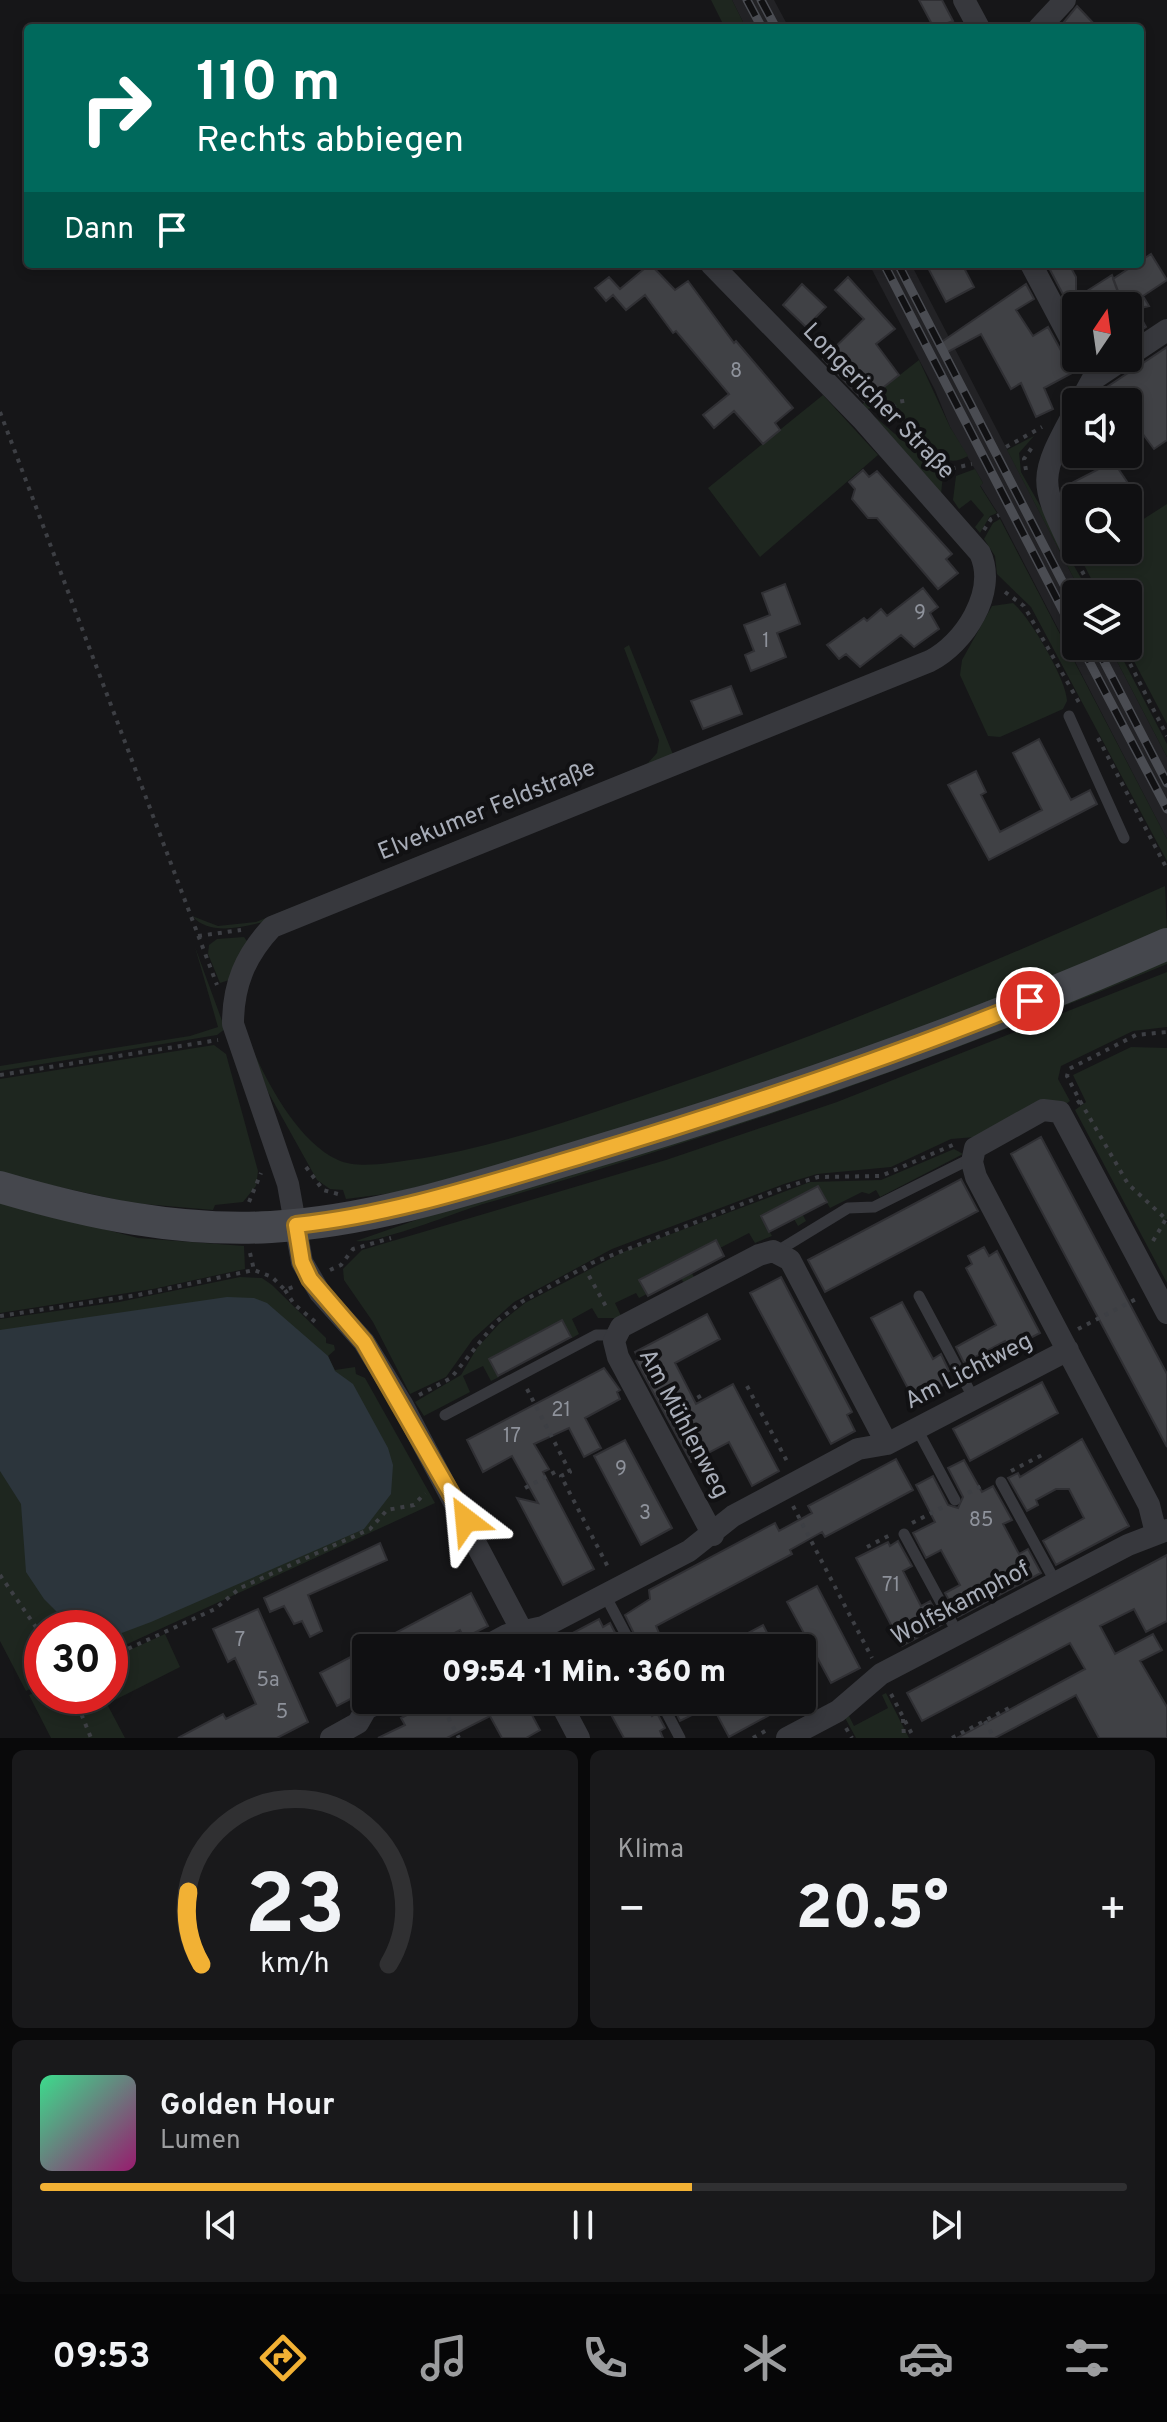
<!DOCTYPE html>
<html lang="de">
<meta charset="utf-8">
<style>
:root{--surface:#101012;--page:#19191b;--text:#f1f3f6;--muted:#9c9d9f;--line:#303032;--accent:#f2b134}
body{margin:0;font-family:Overpass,sans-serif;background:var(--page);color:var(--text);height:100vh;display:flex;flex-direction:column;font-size:30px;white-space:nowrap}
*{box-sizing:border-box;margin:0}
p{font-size:26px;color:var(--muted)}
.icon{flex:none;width:44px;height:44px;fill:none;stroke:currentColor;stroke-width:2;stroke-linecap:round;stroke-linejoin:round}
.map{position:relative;height:1738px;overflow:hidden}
.details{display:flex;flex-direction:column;gap:12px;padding:12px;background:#09090a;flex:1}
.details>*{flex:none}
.guide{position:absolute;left:24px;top:24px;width:1120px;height:244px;border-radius:8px;box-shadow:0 4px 12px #0003,0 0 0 2px var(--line);background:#00695c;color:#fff;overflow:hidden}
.needle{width:52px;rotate:13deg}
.buttons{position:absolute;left:1062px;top:292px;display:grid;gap:16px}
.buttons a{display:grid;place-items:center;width:80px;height:80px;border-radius:8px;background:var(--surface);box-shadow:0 4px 12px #0003,0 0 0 2px var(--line);font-size:40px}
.speed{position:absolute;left:24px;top:1610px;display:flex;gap:16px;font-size:40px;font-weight:700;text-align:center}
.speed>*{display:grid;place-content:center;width:104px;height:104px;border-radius:50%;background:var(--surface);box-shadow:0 4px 12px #0003,0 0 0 2px var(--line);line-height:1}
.speed .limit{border:12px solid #d22;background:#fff;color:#111}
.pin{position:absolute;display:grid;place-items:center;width:68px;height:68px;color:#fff;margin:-34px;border:4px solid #fff;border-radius:50%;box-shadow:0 2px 8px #0007}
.me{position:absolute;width:88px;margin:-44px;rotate:331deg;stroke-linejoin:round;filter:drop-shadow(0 0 6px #0008)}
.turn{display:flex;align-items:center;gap:28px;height:168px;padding:0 40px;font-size:36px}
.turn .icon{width:104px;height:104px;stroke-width:2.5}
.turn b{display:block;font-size:56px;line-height:68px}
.then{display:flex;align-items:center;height:76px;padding:0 40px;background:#0003;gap:16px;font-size:30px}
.big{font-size:60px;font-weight:800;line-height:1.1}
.details .tile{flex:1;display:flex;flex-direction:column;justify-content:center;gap:12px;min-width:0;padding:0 28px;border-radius:12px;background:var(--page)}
.details .dial{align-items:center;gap:0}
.dial svg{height:208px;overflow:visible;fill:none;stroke:var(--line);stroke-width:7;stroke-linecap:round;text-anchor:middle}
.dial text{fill:var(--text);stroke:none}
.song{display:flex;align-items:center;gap:24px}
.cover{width:96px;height:96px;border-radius:12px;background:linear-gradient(135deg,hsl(150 70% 55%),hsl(320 70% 35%))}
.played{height:8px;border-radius:4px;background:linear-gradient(90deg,var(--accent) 60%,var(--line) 60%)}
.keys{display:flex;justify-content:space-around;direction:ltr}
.heat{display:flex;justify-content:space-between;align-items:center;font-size:44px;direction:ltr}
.details .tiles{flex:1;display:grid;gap:12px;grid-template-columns:1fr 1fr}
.tile:last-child{grid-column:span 2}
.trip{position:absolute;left:352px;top:1634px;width:464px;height:80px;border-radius:8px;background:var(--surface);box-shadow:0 4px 12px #0003,0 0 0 2px var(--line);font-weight:800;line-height:80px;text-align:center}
.tabs{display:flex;height:128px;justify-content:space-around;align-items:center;background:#060607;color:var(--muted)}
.tabs .icon{width:56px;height:56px}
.tabs .current{color:var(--accent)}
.tabs b{font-size:36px;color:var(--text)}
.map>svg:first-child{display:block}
.built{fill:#222225}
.green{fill:#1e261f}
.water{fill:#2c353c}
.building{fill:#404145;stroke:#303034;stroke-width:2}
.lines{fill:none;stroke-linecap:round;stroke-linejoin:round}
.path{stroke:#3d3f44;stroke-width:4;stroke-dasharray:4 6;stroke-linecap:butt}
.service{stroke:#37383d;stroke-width:11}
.minor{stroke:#37383d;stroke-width:22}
.secondary{stroke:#45474d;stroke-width:32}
.rail-casing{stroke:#4a4c52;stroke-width:9}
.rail{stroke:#111113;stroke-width:6;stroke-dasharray:18;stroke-linecap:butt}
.route-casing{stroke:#9d7322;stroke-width:20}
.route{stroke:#f2b134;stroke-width:14}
.labels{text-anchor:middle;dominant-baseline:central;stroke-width:8;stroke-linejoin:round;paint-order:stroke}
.number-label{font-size:20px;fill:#8e929b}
.street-label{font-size:24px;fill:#a8adb8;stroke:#111113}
</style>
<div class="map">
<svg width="1167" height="1738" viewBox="0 0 1167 1738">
<rect width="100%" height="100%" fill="#161618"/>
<path class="built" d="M732,0H774L789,28H746Z
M869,264H911L1082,594H1076V646H1109L1167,757V839L999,515L980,485L983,483L950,427L935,390Z"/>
<path class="green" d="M711,0H732L746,28H725Z
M919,360L950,427L968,456C959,461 953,462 943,459L890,411L880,406L863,410L860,406Z
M823,395L878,455L760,557L708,488Z
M874,416L943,475L941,494Z
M1034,436L1019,453L1021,472L1090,594H1082L1007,450Z
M975,469L983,483L980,486L997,513L990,516L980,533L975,527L984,515L971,500L959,509L953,500L956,476Z
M1167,504V724L1126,646L1128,594H1099L1081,559L1094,550H1128V529Z
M1000,519L1167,839V861L1031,607L997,574L995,556L984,539L993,523Z
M1013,603C1029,616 1067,680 1067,701L1063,709L1000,737L988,736L960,675L962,660L992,606Z
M629,645L674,757L264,922C241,927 210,936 192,916L218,926L256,922L647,764L657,753L659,740L624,648Z
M1109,646H1116L1167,744V757Z
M1165,886L1167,932L962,1016L553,1153L393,1193L346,1199L343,1190L330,1189L317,1180L268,1092L249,1041C266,1081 297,1141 338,1160C357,1169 390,1163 410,1160C494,1148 574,1119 654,1092C829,1033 997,961 1165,886Z
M244,937L249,944L229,980L220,983L208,954L209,945L217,939Z
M195,947L225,1029L217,1035L0,1071V1066L190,1036L218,1027Z
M1167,958V964C943,1058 716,1137 483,1204C457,1212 378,1244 356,1241Z
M1167,972V1027L1133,1031L1061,1066L1058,1079L1070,1101L1066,1104L975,1137L951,1139L891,1167L817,1174L784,1184L612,1249L514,1302L473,1339L446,1377L410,1394L373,1322L344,1280L343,1269L362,1250L666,1160L837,1102Z
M214,1045L226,1054L258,1171L256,1186L243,1202L215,1205L213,1210L132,1203L0,1174V1079Z
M1131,1047L1167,1048V1219L1163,1221L1167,1224V1283L1075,1110L1086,1102L1073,1075Z
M954,1149L963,1154L880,1197L876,1190L869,1194L862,1192L830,1208L817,1186L794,1198L806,1221L798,1226L785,1203L761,1216L772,1236L755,1243L749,1233L720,1248L715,1240L683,1257L695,1279L685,1285L672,1263L640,1280L647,1294L639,1298L636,1293L615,1303L622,1318L614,1322V1318H598L592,1308L572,1319L579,1334L572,1338L562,1321L490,1360L499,1377L491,1381L483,1366L463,1376L470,1392L424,1416L415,1402L461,1375L477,1348L500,1323L525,1303L623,1252L810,1182L881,1180Z
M0,1202L138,1238L244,1246L245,1269L153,1289L0,1313Z
M240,1277L262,1278L272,1285L326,1338V1343L334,1345L335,1350L328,1356L335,1370L355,1367L356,1374L365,1378L435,1503L110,1652V1628H42V1683L26,1691L0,1641V1319L119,1302Z
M165,1634L180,1667L107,1704L125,1738H51L29,1695L42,1689V1696H110V1659Z
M886,1693L909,1738H856L844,1716L848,1714L854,1726L888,1708L882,1695Z"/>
<path class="water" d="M227,1297L254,1298L267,1303L328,1356L335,1371L353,1384L388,1448L393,1465L391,1494L364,1529L151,1622L119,1634L110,1632V1628H86L67,1622L44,1599L26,1572L21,1504L0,1471V1330Z"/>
<path class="building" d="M919,0H942L953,21L934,28Z
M1077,6L1098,28H1070L1064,22Z
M1151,254L1167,280L1143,296L1149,306L1136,309L1146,327L1128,339V306H1123L1113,279Z
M650,264L675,290L688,281L734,343L736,341L793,408L775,423L780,430L763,444L734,411L714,428L703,415L729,394L676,331L673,333L645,295L626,310L613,295L606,301L595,288L609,277L620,289Z
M926,264H962L974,287L946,302Z
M1047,264H1069L1076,277V319Z
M1112,275L1118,291L1096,305L1087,291Z
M848,277L895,329L876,344L899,375L865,402L823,359L864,319L835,290Z
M802,284L826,307L806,327L783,305Z
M1026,284L1034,299L1016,310L1033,336L1048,327L1064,356L1076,363V371L1044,388L1053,409L1036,417L1021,383L1011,389L981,334L946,353L940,343Z
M1167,347V440L1154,449L1128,414V402H1119L1107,387Z
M1109,455L1138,498H1065L1062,488L1099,469L1095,464Z
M863,470L869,477L877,471L952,554L946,559L958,573L938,589L877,518H868L852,499L855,489L849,482Z
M785,584L800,624L777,633L786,657L751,671L745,655L754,651L744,625L770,615L762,593Z
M923,588L938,607L930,613L939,629L914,647L901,635L860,667L846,654L839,659L827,645L864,618L867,621L881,609L887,616Z
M731,686L742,714L703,729L691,701Z
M1039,739L1071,800L1090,790L1097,804L989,860L948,785L976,771L986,792L981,795L1000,832L1042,810L1013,753Z
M1041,1137L1167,1374V1447L1011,1154Z
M961,1179L978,1211L825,1292L808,1260Z
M818,1186L827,1202L769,1232L761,1216Z
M716,1240L724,1256L648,1296L639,1280Z
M984,1247L989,1256L997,1251L1040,1333L1009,1349L1005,1341L964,1363L956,1347L996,1325L966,1268L972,1264L968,1256Z
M781,1277L852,1412L847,1415L855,1431L831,1444L750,1293Z
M902,1302L933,1359L941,1354L949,1371L940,1375L945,1384L914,1400L871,1318Z
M707,1314L720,1339L675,1363L696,1404L733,1384L779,1471L752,1486L729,1442L691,1462L636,1361L639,1360L635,1352Z
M562,1320L571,1337L498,1376L489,1359Z
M604,1368L620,1390L617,1392L620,1399L585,1418L601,1448L584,1457L569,1428L534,1444L549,1469L543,1472L594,1569L563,1585L517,1498L538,1503L512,1456L483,1472L467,1440Z
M1042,1382L1058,1413L970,1461L953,1429Z
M1082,1439L1129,1526L1056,1565L1043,1541L1084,1518L1069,1489H1056L1036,1500L1038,1505L1027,1511L1008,1478L1018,1473L1020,1477Z
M625,1440L672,1528L641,1545L594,1456Z
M896,1459L913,1490L825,1537L822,1532L790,1550L792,1554L656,1626L665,1648H641L625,1615L650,1599L649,1590L775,1523L779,1531L812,1513L808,1506Z
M964,1460L982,1492L993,1486L1012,1520L1003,1524L1019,1554L1028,1549L1041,1573L958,1617L945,1593L960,1585L941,1550L926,1558L913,1533L935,1522L916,1485L933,1476L948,1505L958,1508L963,1497L948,1468Z
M898,1541L912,1566L903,1571L921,1606L930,1601L943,1624L902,1646L856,1558L888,1542L890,1546Z
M380,1543L387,1560L308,1595L322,1631L310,1637L302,1621L294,1624L284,1606L270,1612L264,1598Z
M1167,1555V1621L1146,1632L1134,1609L1100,1626L1115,1654L1153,1634L1162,1650L1140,1661L1167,1707V1738H1099L1076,1695L995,1738H957L1085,1669L1070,1643L922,1721L907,1693Z
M817,1586L860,1668L831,1683L787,1602Z
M471,1593L488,1626L464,1638L460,1630L426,1648H367Z
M258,1609L308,1722L277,1738H178L223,1714L226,1719L256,1704L235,1658L228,1662L213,1629Z
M599,1619L603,1627L610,1623L623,1648H576L569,1635Z
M763,1625L775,1648H720Z
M366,1649V1691L337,1706L320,1673Z
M450,1700H524L540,1730L526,1738H502L490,1716L447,1738H378L405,1725L401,1718L434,1701L437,1707Z
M603,1700H643L652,1716L657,1713L665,1728L660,1731L663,1738H624Z
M680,1700H797L729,1737L712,1705L680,1721L672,1704Z"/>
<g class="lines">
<path class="path" d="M0,412L217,985
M885,414L898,402L909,400
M904,433L950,469L972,464
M1006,447L1042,427
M1026,470L1024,459L1033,446
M984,530L991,519L999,515
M1082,571L1094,594
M1005,592L1024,606L1081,706
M1121,646L1167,736
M1098,738L1167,869
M198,936L241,930
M0,1075L218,1040
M1080,1101L1128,1184L1167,1220
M1077,1103L1080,1101L1067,1076L1069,1069L1136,1035L1167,1032
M306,1167L323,1190L338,1194
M249,1202L261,1173
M1153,1241L1166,1219
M250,1253L254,1270
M584,1267L608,1310
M330,1270L341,1265L353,1249L391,1238
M285,1290L294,1304L319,1325
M0,1316L138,1295L254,1270L272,1277L285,1290L293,1287
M1078,1329L1138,1298
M747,1386L789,1465
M527,1389L570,1472L561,1476L609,1569
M419,1395L451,1378L496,1322L523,1301L592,1263L783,1188L818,1177L881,1176L955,1144
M671,1412L704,1394
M1011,1471L1042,1455
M525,1488L555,1472L561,1476
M968,1493L985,1484
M793,1506L872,1658
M912,1523L943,1507
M867,1547L890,1535
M0,1575L42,1636
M110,1657L215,1609L240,1588L370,1529L387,1510L414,1505L425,1493
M891,1694L914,1738
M74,1696L91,1738
M439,1700L459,1738
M404,1706L415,1700
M903,1719L904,1738
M985,1721L994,1738
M846,1728L852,1738
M753,1738L767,1730
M952,1738L1011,1707"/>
<path class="service" d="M1069,716L1124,838
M776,1252L848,1208L874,1207L972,1158
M919,1296L974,1399
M445,1415L596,1335H616
M917,1429L955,1500
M1001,1482L1056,1583
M904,1534L958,1634
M605,1595L633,1648
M660,1700L680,1738"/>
<path class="minor" d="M964,0L979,28
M1039,28L1065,0
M1031,264L1076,349
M1128,356L1167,330
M1080,402L1092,380L1125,358
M1074,554C1039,481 1037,480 1076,409
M1156,1533L1149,1505L976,1177L972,1162L975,1148L1043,1110L1060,1112L1167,1313
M713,1535L618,1357L614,1341L621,1327L759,1255L773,1251L790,1260L887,1444
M483,1648L507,1635L543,1627L689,1551L733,1516L858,1449L887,1444L1068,1350
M531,1648L402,1404L364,1342L320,1293L302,1262L288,1184L233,1024C233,985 245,956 272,927L930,661C964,644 998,592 980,553L862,419L711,264
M559,1700L579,1738
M331,1738L358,1723L366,1709L384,1700
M787,1738L838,1711L881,1674L1128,1545L1167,1530"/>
<path class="secondary" d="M0,1187C88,1213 178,1232 271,1227C376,1221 480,1186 580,1156C780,1097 977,1028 1167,944"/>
<defs>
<path id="rail" d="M747,0L762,28
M761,0L776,28
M884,264L1076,636
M898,264L1076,608
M1081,646L1167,809
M1096,646L1167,783"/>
</defs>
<use href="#rail" class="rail-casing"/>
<use href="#rail" class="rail"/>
</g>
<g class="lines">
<defs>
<path id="route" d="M466,1520L364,1342L310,1279L302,1262L296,1225C392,1215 486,1184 578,1157C731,1111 882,1061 1030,1001"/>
</defs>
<use href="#route" class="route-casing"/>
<use href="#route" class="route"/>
</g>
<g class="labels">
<g class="number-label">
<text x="736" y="372">8</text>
<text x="920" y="614">9</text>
<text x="766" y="642">1</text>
<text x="561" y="1411">21</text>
<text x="512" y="1437">17</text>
<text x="621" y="1470">9</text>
<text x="645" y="1514">3</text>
<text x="981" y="1521">85</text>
<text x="891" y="1586">71</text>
<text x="240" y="1641">7</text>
<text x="268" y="1681">5a</text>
<text x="282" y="1713">5</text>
</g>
<g class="street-label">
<text transform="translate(878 402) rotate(46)">Longericher Straße</text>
<text transform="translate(487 811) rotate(-22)">Elvekumer Feldstraße</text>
<text transform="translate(969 1372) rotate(-27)">Am Lichtweg</text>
<text transform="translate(683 1424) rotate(62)">Am Mühlenweg</text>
<text transform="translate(961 1604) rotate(-28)">Wolfskamphof</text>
</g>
</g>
</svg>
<div class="buttons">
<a><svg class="needle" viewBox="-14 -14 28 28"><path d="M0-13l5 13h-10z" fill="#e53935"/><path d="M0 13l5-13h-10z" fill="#9c9d9f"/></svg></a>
<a><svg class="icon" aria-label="sound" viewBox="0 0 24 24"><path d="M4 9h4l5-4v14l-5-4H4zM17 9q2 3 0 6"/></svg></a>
<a><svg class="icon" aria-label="search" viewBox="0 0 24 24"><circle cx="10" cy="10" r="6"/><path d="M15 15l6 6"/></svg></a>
<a><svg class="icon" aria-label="layers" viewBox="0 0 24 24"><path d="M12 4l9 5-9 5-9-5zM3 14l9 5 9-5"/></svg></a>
</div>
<div class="speed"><div class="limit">30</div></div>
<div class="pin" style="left:1030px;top:1001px;background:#d93025"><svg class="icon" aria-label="arrive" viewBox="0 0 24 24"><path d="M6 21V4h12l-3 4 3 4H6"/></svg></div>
<svg class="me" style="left:466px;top:1520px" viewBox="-20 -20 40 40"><path d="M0-17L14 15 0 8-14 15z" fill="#f2b134" stroke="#fff" stroke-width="4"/></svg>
<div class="trip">09:54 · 1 Min. · 360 m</div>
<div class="guide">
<div class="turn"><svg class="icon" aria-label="right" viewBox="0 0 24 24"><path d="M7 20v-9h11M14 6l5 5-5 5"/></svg><div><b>110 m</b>Rechts abbiegen</div></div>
<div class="then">Dann<svg class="icon" aria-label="arrive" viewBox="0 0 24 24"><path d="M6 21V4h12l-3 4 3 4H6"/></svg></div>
</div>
</div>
<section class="details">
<div class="tiles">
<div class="tile dial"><svg viewBox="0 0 100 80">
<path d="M14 69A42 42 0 1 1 86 69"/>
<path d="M14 69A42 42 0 0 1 9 41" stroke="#f2b134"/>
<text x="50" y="56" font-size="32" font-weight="700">23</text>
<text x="50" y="72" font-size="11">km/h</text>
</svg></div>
<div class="tile"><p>Klima</p>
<div class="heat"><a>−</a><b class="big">20.5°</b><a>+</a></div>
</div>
<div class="tile">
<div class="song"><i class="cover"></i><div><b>Golden Hour</b><p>Lumen</p></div></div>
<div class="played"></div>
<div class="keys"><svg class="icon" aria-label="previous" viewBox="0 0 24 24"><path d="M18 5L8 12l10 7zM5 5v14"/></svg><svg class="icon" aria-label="pause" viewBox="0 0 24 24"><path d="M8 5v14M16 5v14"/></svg><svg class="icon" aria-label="next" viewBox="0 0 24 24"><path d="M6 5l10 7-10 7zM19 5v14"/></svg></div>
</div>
</div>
</section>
<nav class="tabs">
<b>09:53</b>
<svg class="icon current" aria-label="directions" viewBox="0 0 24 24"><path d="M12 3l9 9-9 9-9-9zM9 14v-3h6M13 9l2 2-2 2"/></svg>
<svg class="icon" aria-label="music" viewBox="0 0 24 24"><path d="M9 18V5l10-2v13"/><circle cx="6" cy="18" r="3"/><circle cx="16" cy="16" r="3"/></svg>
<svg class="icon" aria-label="phone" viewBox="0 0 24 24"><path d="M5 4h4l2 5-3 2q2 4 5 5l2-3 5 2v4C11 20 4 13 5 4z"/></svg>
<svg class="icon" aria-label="climate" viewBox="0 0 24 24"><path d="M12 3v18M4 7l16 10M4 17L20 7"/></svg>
<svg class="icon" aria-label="car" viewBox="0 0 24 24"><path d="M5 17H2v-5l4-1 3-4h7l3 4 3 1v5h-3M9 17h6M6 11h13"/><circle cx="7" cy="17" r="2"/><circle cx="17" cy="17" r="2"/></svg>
<svg class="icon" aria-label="filters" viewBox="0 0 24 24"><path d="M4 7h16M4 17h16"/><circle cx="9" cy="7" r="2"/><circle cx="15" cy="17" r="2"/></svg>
</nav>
